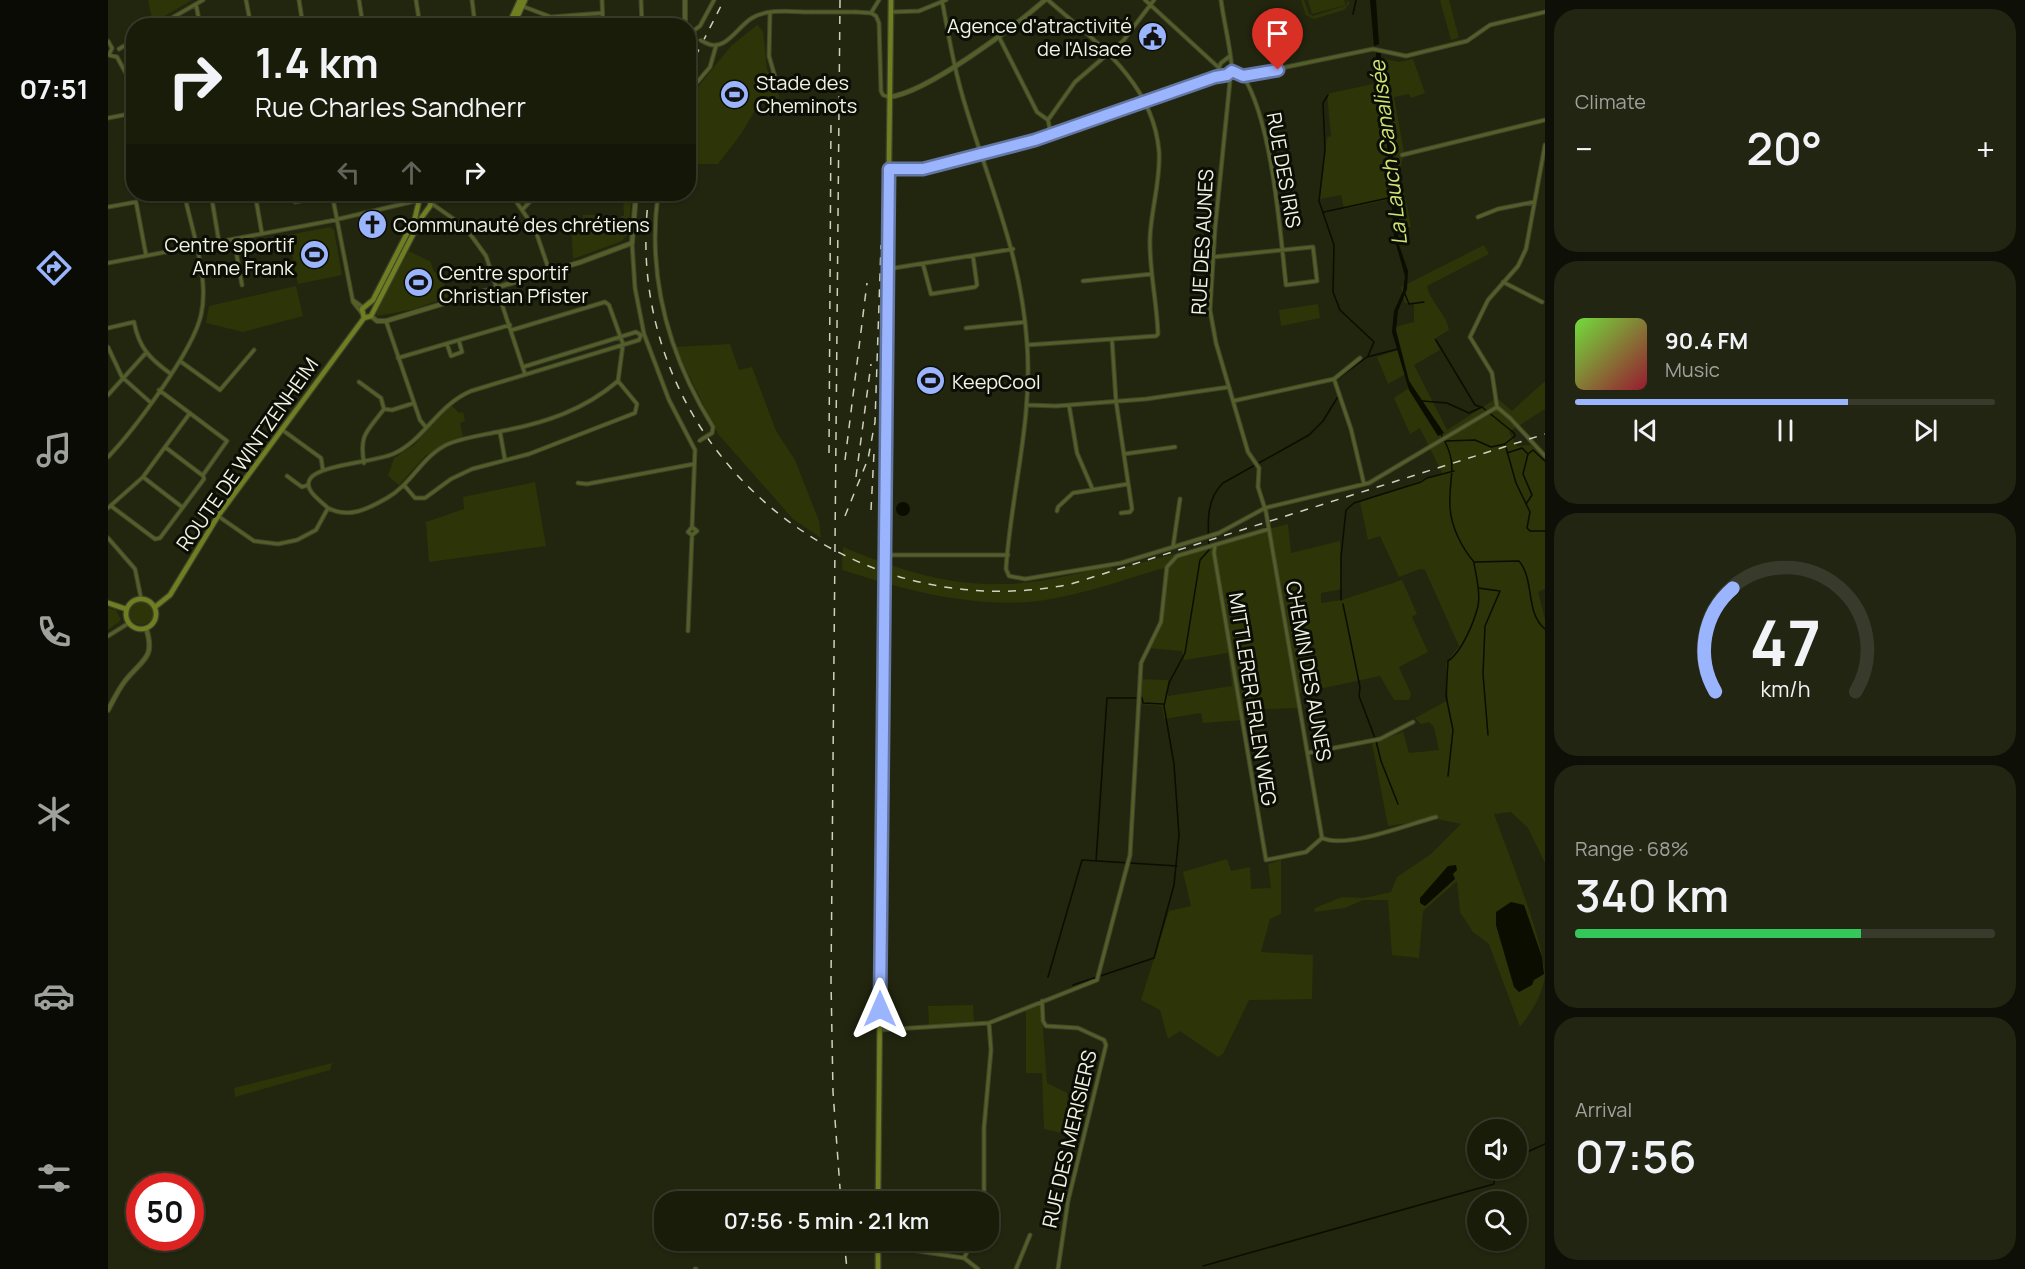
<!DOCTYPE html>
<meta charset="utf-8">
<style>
:root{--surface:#1a1c0a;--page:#232513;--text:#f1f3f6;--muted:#9fa19c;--line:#383a2b;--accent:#9ab5fd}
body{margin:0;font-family:Manrope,sans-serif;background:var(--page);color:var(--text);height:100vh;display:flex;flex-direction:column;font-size:22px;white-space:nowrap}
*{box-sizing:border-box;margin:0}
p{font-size:20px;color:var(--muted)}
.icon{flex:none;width:33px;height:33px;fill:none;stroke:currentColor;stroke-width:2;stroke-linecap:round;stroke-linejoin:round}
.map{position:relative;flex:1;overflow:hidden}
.details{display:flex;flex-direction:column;gap:9px;padding:9px;background:#0e0f06;width:480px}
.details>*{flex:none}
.banner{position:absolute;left:18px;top:18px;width:570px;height:183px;border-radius:24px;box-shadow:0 2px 4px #0004,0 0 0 2px var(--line);background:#1a1c0a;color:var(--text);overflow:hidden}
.tools{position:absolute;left:1359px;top:1119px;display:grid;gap:12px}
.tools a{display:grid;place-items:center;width:60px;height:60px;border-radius:50%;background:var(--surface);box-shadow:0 2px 4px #0004,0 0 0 2px var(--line);font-size:30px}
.speed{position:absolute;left:18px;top:1173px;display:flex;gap:12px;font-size:30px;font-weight:700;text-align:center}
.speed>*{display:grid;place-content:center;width:78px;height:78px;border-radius:50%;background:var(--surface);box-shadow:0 2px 4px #0004,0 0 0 2px var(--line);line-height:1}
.speed .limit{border:9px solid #d22;background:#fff;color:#111}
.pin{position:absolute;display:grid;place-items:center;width:51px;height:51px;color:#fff;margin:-62px -26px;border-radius:50% 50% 50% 0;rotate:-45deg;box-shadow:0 0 6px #0007}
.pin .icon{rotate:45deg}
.me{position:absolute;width:66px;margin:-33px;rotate:0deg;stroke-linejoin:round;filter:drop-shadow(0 0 4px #0008)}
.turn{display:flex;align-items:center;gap:21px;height:126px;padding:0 30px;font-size:27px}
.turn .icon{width:78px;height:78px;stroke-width:2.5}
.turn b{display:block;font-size:42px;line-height:51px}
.lanes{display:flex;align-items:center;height:57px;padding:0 30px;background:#0003;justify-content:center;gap:30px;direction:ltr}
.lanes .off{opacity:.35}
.big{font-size:45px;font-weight:600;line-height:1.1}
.details .widget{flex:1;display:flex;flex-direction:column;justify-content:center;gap:9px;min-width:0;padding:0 21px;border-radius:24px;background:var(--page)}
.details .dial{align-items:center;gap:0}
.dial svg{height:156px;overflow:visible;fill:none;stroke:var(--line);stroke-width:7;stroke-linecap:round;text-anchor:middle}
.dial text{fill:var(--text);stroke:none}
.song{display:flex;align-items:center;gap:18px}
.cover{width:72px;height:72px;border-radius:9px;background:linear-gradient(135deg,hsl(100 70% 55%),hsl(350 70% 35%))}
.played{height:6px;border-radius:3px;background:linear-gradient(90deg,var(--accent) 65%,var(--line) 65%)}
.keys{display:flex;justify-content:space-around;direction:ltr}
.heat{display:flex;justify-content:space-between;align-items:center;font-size:33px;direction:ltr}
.charge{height:9px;border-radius:4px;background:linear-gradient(90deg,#34c759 68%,var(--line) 0)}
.trip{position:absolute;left:546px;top:1191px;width:345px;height:60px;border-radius:24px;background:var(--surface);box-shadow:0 2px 4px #0004,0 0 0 2px var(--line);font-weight:600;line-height:60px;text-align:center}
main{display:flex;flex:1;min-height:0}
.dock{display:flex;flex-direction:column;width:108px;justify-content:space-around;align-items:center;background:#0a0b04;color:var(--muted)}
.dock .icon{width:42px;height:42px}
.dock .current{color:var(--accent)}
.dock b{font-size:27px;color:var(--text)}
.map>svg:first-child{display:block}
.green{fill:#2d3407}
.water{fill:#0a0d00}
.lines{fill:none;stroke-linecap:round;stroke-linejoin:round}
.stream{stroke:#0a0d00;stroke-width:1.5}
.minor-casing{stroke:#3f432c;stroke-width:5}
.tertiary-casing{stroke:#3f432c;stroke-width:6}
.secondary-casing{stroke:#3f432c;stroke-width:7}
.minor{stroke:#545e29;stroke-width:3}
.tertiary{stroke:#545e29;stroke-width:4}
.secondary{stroke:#6f7e21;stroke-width:4.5}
.rail{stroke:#cdd1c0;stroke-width:1.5;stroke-dasharray:8 8;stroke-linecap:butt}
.minor-bridge-casing{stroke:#3f432c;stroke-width:5;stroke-linecap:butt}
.secondary-bridge-casing{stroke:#3f432c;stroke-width:7;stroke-linecap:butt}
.minor-bridge{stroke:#545e29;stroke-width:3}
.secondary-bridge{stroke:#6f7e21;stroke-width:4.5}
.route-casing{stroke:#6476a4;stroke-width:15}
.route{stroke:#9ab5fd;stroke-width:10}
.labels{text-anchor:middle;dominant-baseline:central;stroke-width:6;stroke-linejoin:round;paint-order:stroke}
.poi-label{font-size:20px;fill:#f0f4e5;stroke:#0c0e05;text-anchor:start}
.street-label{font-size:20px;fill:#f0f4e5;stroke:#0c0e05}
.water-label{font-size:21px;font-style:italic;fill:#d0e574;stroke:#0c0e05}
</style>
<main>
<nav class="dock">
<b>07:51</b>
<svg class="icon current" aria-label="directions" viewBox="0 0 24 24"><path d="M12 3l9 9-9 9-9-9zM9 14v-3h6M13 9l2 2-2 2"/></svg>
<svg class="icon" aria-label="music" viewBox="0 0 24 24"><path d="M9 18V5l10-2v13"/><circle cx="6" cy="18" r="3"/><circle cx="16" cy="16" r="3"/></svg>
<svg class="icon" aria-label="phone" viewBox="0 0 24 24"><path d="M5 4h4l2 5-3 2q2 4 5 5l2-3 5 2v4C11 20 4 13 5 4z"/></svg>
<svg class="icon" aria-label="climate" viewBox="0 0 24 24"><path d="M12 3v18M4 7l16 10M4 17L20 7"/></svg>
<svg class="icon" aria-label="car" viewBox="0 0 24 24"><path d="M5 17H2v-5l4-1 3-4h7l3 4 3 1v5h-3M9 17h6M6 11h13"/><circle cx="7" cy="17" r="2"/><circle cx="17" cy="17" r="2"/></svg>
<svg class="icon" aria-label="filters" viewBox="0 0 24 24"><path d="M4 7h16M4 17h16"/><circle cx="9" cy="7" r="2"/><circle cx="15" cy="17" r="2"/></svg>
</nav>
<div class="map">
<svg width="1437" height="1269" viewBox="0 0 1437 1269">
<rect width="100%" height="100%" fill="#22260e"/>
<path class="green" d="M40,0H84L45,23Z
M1193,0H1196L1201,14L1205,16L1239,5V0L1242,3L1236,10L1206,19L1198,15Z
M1200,0H1236L1238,5L1204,14Z
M1332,0H1341L1351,38L1343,40Z
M649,25L655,31L659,69L672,98L653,100L633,134L610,164H590L581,158V98L623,46Z
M1273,58L1291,62L1305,59L1317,93L1303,98L1301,94L1286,97L1296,152L1292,170L1303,227L1289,231L1291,218L1285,171V145L1273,75Z
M1269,83L1278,131L1284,199L1236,209L1233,195L1212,199L1219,137L1223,136L1219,94Z
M405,194H427L416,205Z
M515,194H524L520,234L514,241L465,259L463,221H475V215H498V221H512L513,216H516Z
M222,227L226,230L234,275L190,284L180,235Z
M1376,245L1381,254L1319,286C1323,303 1338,313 1341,330L1326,339L1332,350L1306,365L1339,430L1389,398L1404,411L1437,381V409L1401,432L1409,446L1423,445L1437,458V589L1430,592L1437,619V863L1420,828L1403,812L1386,814C1399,850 1437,943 1437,977C1433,998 1424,1011 1412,1027L1381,944L1365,932L1352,912L1349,881L1315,911L1311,958L1284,955L1280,900H1255L1237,908L1206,912L1207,908L1234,897L1256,898L1283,892L1289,877L1323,854L1353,824L1329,819L1280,826L1264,743L1295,732L1301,753L1331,750L1326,727L1321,722L1313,724L1307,718L1340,700L1338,663L1351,646L1317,570L1312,569L1291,577L1272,536L1260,540L1252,502L1334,473L1312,428L1302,434L1286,398L1304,386L1298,374L1280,384L1269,357L1292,349L1287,327L1306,322V303H1297L1293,287Z
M301,251L323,262L326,272L333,274L340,297L307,309L269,316L268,310Z
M188,286L195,316L135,332L98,323L101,306Z
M1210,304L1212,318L1173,326L1171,310Z
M622,344L631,370L644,367L668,431L687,460L711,521L713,538L685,519L610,434L567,347Z
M343,405L351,413L355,412L357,421L352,423L355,436L318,455L291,485L280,476L286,458L306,445Z
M427,482L438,546L321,562L318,522L356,509L355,497Z
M1180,524L1183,553L1232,541L1234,589L1213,593V603L1234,600L1294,580L1309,614L1304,617L1320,652L1291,667L1303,694L1301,700H1286L1272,676L1188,694L1190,708L1134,710V720L1095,723L1093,713L1056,719L1054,706L1033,704L1032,679L1060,680V696L1124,686L1120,653L1076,660L1074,651L1039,648L1052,618L1056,568C1017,579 977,594 937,600C869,610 797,590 734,570L735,547C785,568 839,586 894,584C931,584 967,574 1002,566L1006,570Z
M21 613a12 12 0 1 1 24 0a12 12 0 1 1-24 0Z
M0,608L8,610L13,620L0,630Z
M1119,859L1123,871L1142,867L1143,889L1163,888L1160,864L1173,860V914L1162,919L1153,952L1205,955L1204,999L1141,1000L1115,1054L1110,1057L1072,1031L1060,1039L1052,1010L1033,1000L1061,911L1083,906L1075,872Z
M933,1002L939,1083L959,1093L960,1102L979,1109L971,1137L936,1129L934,1073H918V1009Z
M865,1005L866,1022L821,1025L820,1006Z
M224,1063L222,1070L127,1097L126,1088Z"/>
<path class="water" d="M1262,0H1268L1271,44L1266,46Z
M1268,52L1273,53L1272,73L1285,145V171L1291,218L1290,242L1300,271L1299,289L1290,311L1288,330L1301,381L1336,433L1330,436L1301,390L1284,332L1286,311L1295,291L1297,276L1286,237L1278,131L1267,77Z
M788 509a7 7 0 1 1 14 0a7 7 0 1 1-14 0Z
M1348,865L1349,870L1345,874L1347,879L1317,906L1312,903V898L1340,866Z
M1403,902L1416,905L1434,957L1436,974L1426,980L1424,985L1411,992L1406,987L1388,925V912Z"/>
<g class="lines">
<path class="stream" d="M1245,14L1248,0
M1220,95L1215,103L1217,150L1211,201L1226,245L1225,292L1232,310L1266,342L1260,356
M1216,212L1285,197
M1297,294L1301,304L1316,302
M1328,340L1367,405L1373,407
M1228,380L1259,357L1290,349
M1314,401L1339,403L1361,413L1374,407L1406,433L1407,436L1398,443
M1333,434C1352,467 1340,475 1342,507C1343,527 1354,548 1366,562L1411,561C1427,580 1417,613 1437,629
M1337,441L1367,440L1383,447L1397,444L1408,483L1422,512L1419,528L1422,531H1437
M1399,453L1414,448L1420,454L1415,474L1424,495L1418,504
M1420,454L1425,450L1437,461
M1370,588L1392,591L1377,626L1375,674L1380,735
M1233,600V557L1238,510L1246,503L1313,482L1319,478L1346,471
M1235,604L1252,687L1251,696L1267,738
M1268,741L1273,761L1290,804
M1340,776L1345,730L1338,696L1340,661C1354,652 1366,622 1370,606C1373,592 1368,576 1366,563
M988,861L999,698H1034L1035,703L1055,704
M940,977L974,860L1069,866
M965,985L1046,958L1066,885L1071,835L1066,764L1056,706L1061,683L1077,653L1092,560L1101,550C1100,526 1097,500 1115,483L1201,435L1215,421L1231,395
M1408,1157L1437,1144
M1095,1266L1386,1184L1387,1168"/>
<defs>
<path id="minor" d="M138,0L143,26
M191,0L195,26
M251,0L255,26
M308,0L312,26
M364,0L367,24
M494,0L495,26
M533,0L534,26
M834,0C841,38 847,74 859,111C884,192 913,256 919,343C925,420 903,493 898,569L901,576L917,579L1013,563L1111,533L1157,508L1261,483L1389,407
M1037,0L1110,67
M88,4L92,26
M414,6L443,17L494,13
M662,12L661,56L667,77
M748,12L763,13
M783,12L811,11L838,0
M763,13L768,16L771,23L773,91L775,95L781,97
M763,13L771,0
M50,26L95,0
M264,26L311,18
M359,26L403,21
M585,31L592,26L606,0
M891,37L929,112L940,120
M0,41L4,48
M598,43C617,53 629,27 644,18C660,8 686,12 704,12
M4,48L1,55L9,57
M11,49L26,40
M9,57L26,88
M1119,75L1122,81L1107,229L1102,310L1108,343L1140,452L1151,468L1150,487L1158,512L1214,838
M1135,76L1265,49L1298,56L1359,41L1382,25L1437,12
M1107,77L1113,63L1122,56
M580,93L602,67L608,46
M0,118L26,113
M940,120L967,82L1015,41L1046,0
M940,120L943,135
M1437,145L1418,249L1410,266L1380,300L1362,337L1384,373L1389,407L1402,418L1437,456
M1294,155L1437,120
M781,169H815L927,140L1107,77L1119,75L1124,71C1123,48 1116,24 1113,0
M76,194L88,242
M103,194L111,242
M147,194L154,234
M185,194L187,202L225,195
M224,194L245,302L253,312
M403,194L427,229L441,270
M550,194C539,277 561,356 605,427L604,433
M323,203L357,227L378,256L417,374
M0,207L28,202L38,255
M415,209L429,194
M1370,217L1390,209L1426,202
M126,240L134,285
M524,243L527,288L536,334L561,400L587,450L584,527L580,532L584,535L589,531L584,527
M94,245L222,221L312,200
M1105,257L1205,247L1209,281L1178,285C1172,230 1164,121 1135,76L1124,71
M0,263L84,247
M815,264L823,294L867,287L869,285L865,256
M780,269L905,249
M975,281L1044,274
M1395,282L1434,302
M245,300L256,308
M278,321L312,420L317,426
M0,328L26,322C31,348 42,359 63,374
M858,328L917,322
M1004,340L1008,401L1024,509L1022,512L1013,513
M339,344L343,356L354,352L351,341
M919,345L1048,336L1050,334C1049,302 1041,270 1042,238C1043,209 1053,180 1051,151C1045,82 988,42 940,0
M0,347L14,377L42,402
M290,358L402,325
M72,361L112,390L146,350
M415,367L512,337L528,332L533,335
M1226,379L1243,429L1256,484
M251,382L273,398L276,409
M0,395L37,354
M1125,401L1226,379L1252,358
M920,405L948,406L1038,399L1121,387
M961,405L969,453L984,488
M173,429L213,458L215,470
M392,432L397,460
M57,447L94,475
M1016,454L1067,447
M0,457C26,430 85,351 93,315C98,294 94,272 90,251
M256,463C251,434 259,432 276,409L284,410L306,403
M179,476L194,487L200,485
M35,477L74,507
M470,483L479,484L586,464
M296,485L307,498H317L343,479L364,469L421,454L527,413L529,404L510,381
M3,506L47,539L52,538L96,479L95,475L119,441L51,390
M0,508L35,477L82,413
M220,508C213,501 195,490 202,479C210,465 267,462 285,454C316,441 328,406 363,391L531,340L533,335
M949,511L950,507L965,493L1020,484
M110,516L146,541L170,544L189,540L208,530L220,508C241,519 260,509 279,498C304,484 314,456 340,444C357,437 376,435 394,431C437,423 476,410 510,381L515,344L501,305L497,302L404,330
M0,538L27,569L33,598
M1107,545L1106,553L1158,860L1198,852L1214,838C1240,849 1300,824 1328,817
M1065,547L1072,499
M777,555H900
M580,631L584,535
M0,636L21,623
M1200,753L1272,739L1305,722
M934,1001L935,1021L938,1026L970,1028L996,1040L998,1045L960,1201L950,1269
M772,1030L881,1023L989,980L1022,855L1033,663L1053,622L1059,567L1069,556L1161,529
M876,1202V1128L883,1050L881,1023
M770,1245L856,1258L870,1269
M856,1258L865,1240
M587,1269H588
M908,1269L922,1235"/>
<path id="tertiary" d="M577,26V0
M580,29L586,34L580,39
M781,97C819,93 907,26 937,0
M263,316L269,321H278L473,262L524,243L528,194
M0,710C5,701 10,690 17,681C34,659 48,659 38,628"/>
<path id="secondary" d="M400,26L412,0
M405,26L417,0
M256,318L263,316L314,217L322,206L324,194
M256,318L254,309L265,300L307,218L311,201L319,194
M776,566L783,0
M18 614a15 15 0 1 1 30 0a15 15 0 1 1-30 0Z
M0,603L18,609
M47,607L62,595L110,516L256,318
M770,1202L776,578
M770,1269V1240"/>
</defs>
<use href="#minor" class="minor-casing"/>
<use href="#tertiary" class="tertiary-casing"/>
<use href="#secondary" class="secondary-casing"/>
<use href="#minor" class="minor"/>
<use href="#tertiary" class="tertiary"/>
<use href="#secondary" class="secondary"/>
<path class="rail" d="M732,0L723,981L725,1092L733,1202
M580,71L616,0
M541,194C509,435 727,632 963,584L1437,434
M721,453L723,117
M737,460L759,283
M748,477L763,364
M763,510L766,453
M737,516L760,459L767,422L773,245
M736,1240L739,1269"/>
<defs>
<path id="minor-bridge" d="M704,12H748
M592,40L598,43
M591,441L604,433"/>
<path id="secondary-bridge" d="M776,578V566"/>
</defs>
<use href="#minor-bridge" class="minor-bridge-casing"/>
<use href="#secondary-bridge" class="secondary-bridge-casing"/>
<use href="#minor-bridge" class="minor-bridge"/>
<use href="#secondary-bridge" class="secondary-bridge"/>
</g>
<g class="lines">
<defs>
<path id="route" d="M772,1009L781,169H815L927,140L1107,77L1119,75L1124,71L1135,76L1170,70"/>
</defs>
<use href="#route" class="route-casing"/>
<use href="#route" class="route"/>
</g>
<defs>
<symbol id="civic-disc" viewBox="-11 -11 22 22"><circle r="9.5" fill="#9ab5fd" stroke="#0c0e05"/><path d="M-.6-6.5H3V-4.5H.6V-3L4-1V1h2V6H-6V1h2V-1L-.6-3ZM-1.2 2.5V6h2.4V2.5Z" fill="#111"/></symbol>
<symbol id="stadium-disc" viewBox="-11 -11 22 22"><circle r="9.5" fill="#9ab5fd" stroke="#0c0e05"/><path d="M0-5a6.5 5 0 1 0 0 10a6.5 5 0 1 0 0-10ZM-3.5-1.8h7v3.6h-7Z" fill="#111"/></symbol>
<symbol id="church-disc" viewBox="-11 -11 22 22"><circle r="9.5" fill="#9ab5fd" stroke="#0c0e05"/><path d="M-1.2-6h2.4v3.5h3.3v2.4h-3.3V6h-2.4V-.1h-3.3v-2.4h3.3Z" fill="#111"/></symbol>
</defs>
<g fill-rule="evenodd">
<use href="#civic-disc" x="1028" y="20" width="33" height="33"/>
<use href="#stadium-disc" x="610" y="78" width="33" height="33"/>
<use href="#church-disc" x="248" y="208" width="33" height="33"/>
<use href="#stadium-disc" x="190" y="238" width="33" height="33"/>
<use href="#stadium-disc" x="294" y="266" width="33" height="33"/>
<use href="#stadium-disc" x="806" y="364" width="33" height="33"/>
</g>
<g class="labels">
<g class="poi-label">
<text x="1024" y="25" text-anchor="end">Agence d'atractivité<tspan x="1024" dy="23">de l'Alsace</tspan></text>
<text x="648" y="82">Stade des<tspan x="648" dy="23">Cheminots</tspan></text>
<text x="285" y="224">Communauté des chrétiens</text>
<text x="186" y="244" text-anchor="end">Centre sportif<tspan x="186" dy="23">Anne Frank</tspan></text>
<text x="331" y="272">Centre sportif<tspan x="331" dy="23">Christian Pfister</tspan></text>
<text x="844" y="381">KeepCool</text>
</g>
<g class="street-label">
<text transform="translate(1176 170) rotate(80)">RUE DES IRIS</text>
<text transform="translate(1094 242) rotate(-87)">RUE DES AUNES</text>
<text transform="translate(139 454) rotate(-55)">ROUTE DE WINTZENHEIM</text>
<text transform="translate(1201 671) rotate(80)">CHEMIN DES AUNES</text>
<text transform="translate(1145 699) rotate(81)">MITTLERER ERLEN WEG</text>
<text transform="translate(961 1139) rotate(-77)">RUE DES MERISIERS</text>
</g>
<g class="water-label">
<text transform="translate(1280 153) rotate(-97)">La Lauch Canalisée</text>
</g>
</g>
</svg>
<div class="tools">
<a><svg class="icon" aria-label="sound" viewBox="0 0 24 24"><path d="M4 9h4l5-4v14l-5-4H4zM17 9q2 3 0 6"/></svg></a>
<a><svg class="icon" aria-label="search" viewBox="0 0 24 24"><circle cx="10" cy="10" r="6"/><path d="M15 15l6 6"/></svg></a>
</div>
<div class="speed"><div class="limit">50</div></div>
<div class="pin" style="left:1170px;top:70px;background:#d93025"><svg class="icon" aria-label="arrive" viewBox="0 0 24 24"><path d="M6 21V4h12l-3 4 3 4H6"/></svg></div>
<svg class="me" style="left:772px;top:1009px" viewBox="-20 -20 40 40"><path d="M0-17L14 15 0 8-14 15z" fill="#9ab5fd" stroke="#fff" stroke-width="4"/></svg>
<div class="trip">07:56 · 5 min · 2.1 km</div>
<div class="banner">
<div class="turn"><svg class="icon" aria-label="right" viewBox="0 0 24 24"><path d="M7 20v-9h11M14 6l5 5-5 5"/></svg><div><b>1.4 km</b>Rue Charles Sandherr</div></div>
<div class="lanes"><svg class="icon off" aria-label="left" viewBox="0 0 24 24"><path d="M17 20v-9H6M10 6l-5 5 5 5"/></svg><svg class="icon off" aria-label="ahead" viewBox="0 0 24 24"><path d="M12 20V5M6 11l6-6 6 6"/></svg><svg class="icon" aria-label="right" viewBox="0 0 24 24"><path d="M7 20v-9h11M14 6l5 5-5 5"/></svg></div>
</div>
</div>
<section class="details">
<div class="widget"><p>Climate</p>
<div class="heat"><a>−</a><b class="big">20°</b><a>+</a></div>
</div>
<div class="widget">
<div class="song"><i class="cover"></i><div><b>90.4 FM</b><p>Music</p></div></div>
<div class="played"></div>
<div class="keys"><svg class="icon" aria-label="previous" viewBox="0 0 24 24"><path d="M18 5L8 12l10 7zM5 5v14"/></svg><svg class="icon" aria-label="pause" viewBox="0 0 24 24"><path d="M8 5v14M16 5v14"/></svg><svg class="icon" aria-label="next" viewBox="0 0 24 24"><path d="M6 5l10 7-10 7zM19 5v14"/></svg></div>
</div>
<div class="widget dial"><svg viewBox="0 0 100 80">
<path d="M14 69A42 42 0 1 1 86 69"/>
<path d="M14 69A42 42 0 0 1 23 16" stroke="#9ab5fd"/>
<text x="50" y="56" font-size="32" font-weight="700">47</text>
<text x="50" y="72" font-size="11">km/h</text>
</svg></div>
<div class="widget"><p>Range · 68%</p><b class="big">340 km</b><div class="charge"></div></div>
<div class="widget"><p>Arrival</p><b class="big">07:56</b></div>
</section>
</main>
